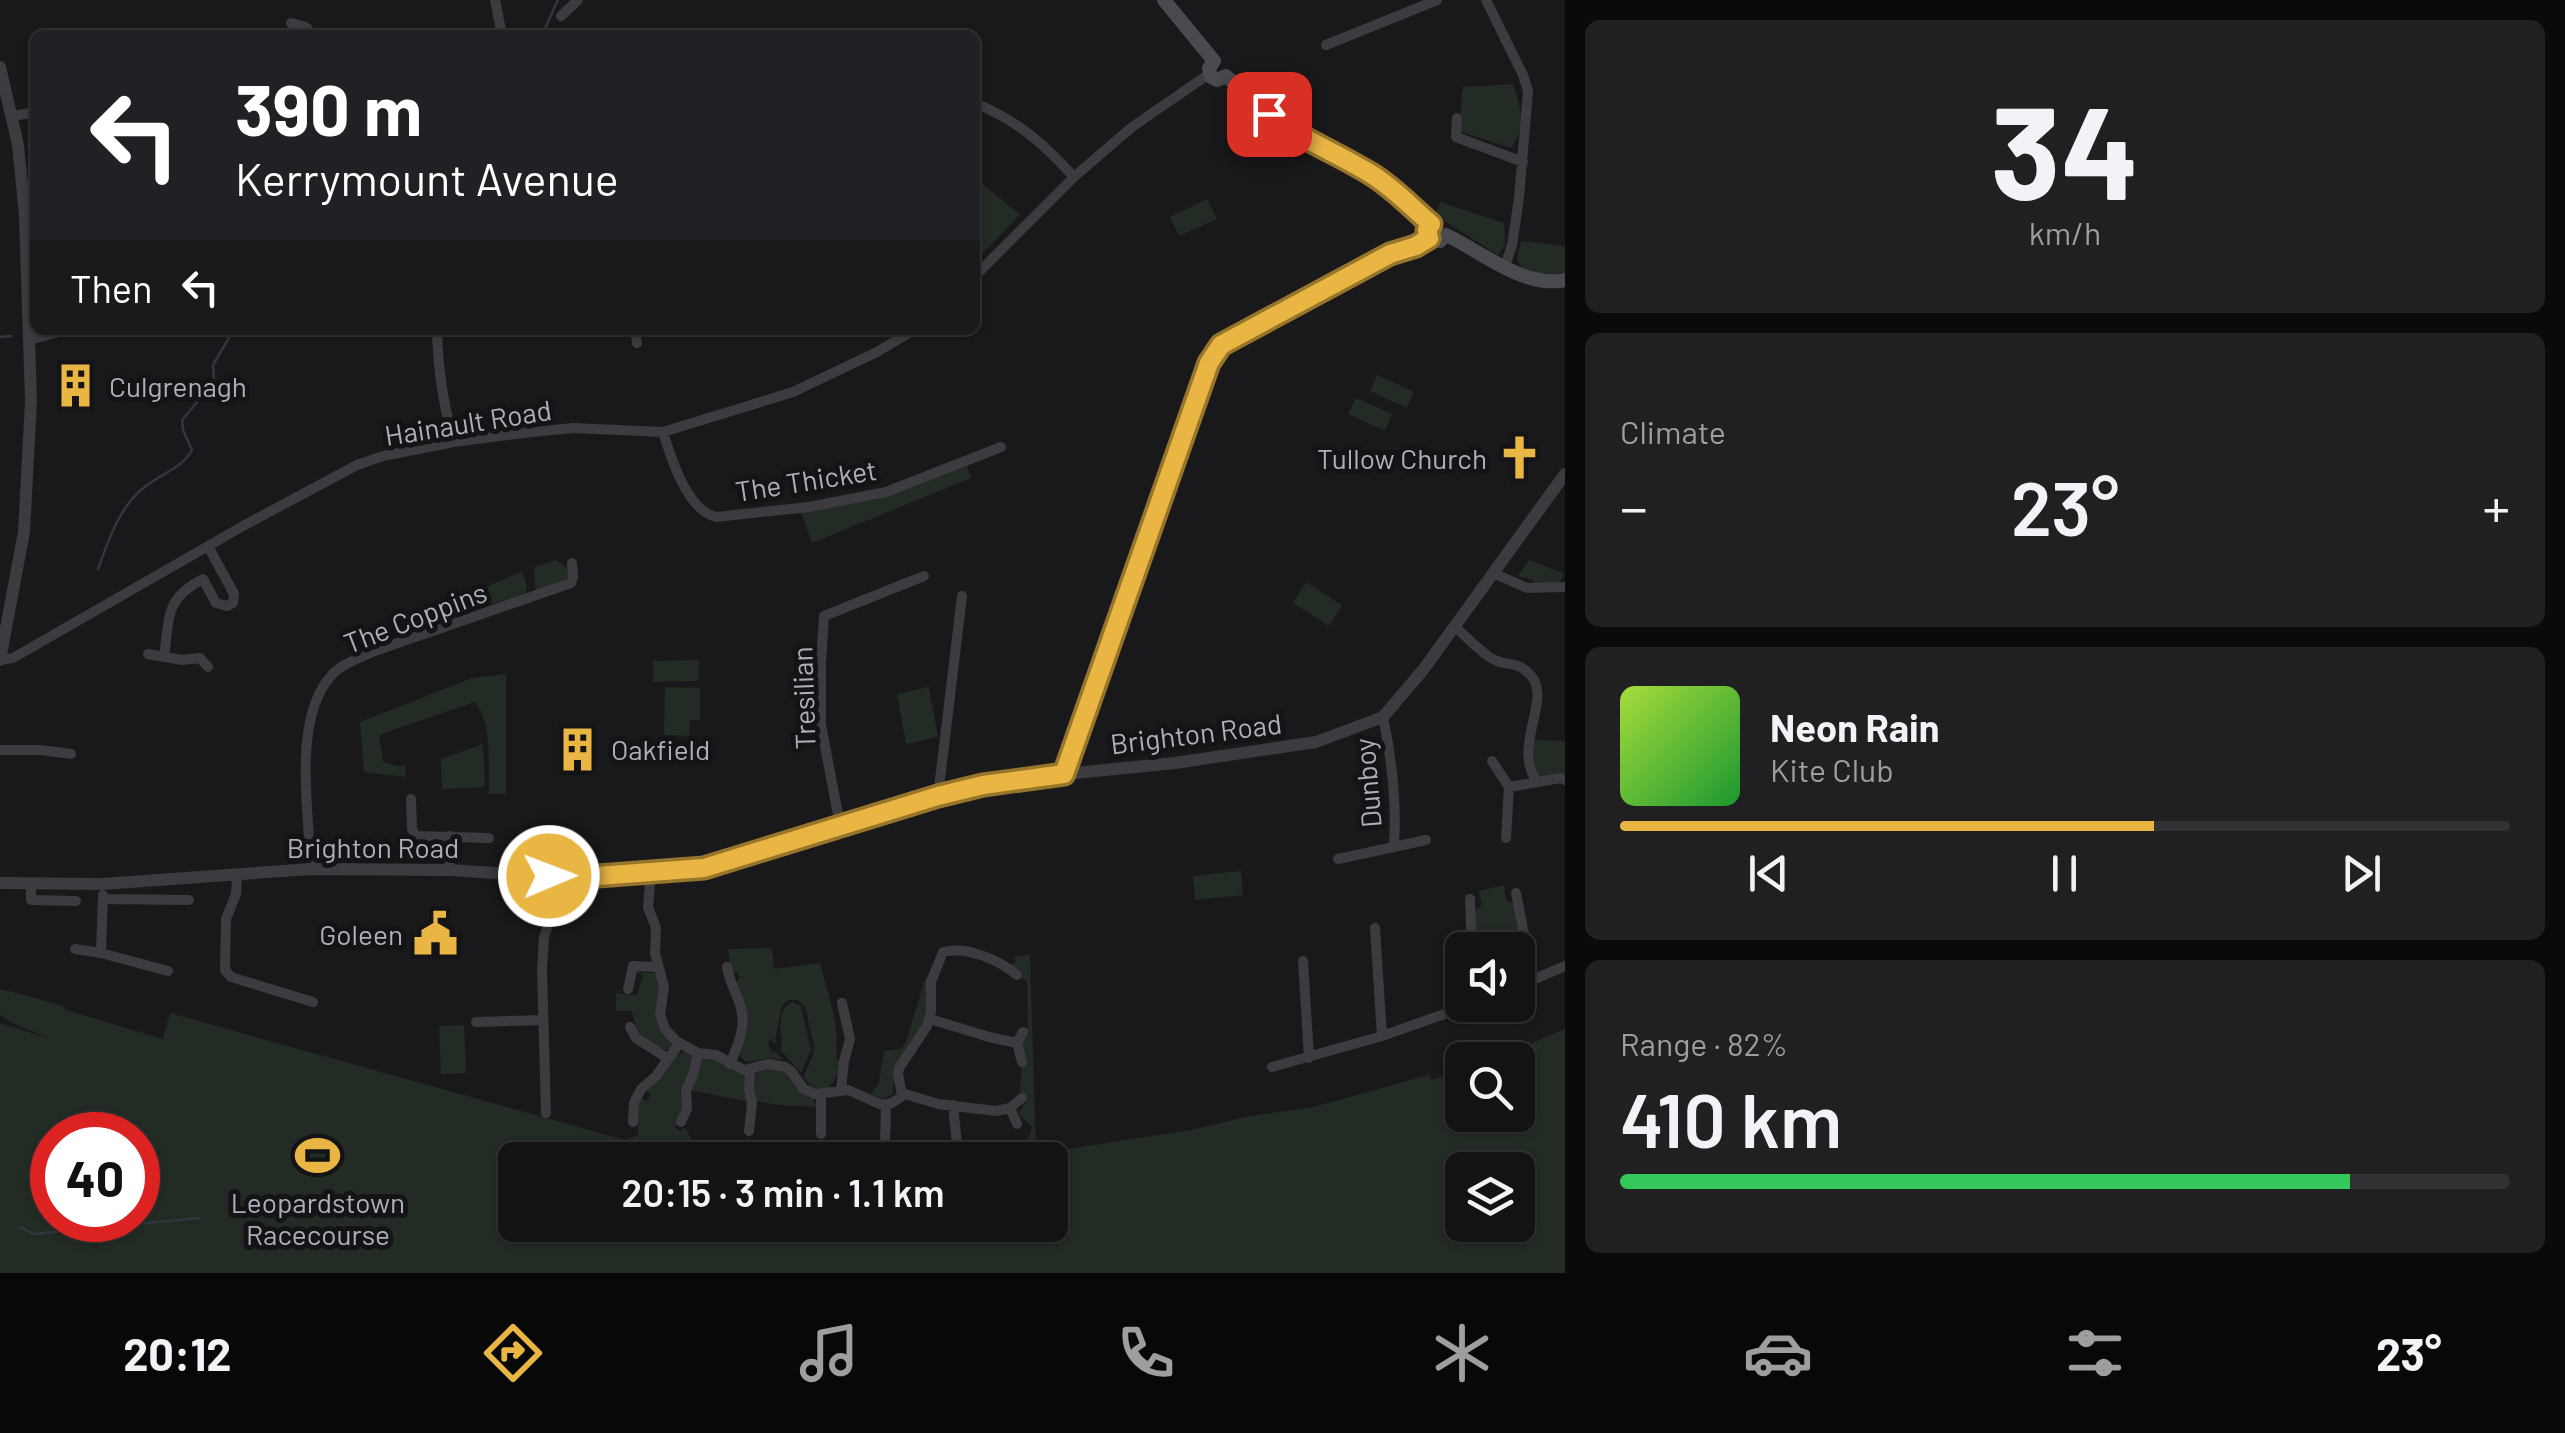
<!DOCTYPE html>
<meta charset="utf-8">
<style>
:root{--surface:#131314;--page:#202022;--text:#f1f3f6;--muted:#9d9ea0;--line:#323234;--accent:#e9b644}
body{margin:0;font-family:Barlow,sans-serif;background:var(--page);color:var(--text);height:100vh;display:flex;flex-direction:column;font-size:38px;white-space:nowrap}
*{box-sizing:border-box;margin:0}
p{font-size:32px;color:var(--muted)}
.icon{flex:none;width:55px;height:55px;fill:none;stroke:currentColor;stroke-width:2;stroke-linecap:round;stroke-linejoin:round}
.map{position:relative;flex:1;overflow:hidden}
.drawer{display:flex;flex-direction:column;gap:20px;padding:20px;background:#0a0a0b;width:1000px}
.drawer>*{flex:none}
.guide{position:absolute;left:30px;top:30px;width:950px;height:305px;border-radius:15px;box-shadow:0 2px 8px #0004,0 0 0 2px var(--line);background:#202124;color:#fff;overflow:hidden}
.tools{position:absolute;left:1445px;top:932px;display:grid;gap:20px}
.tools a{display:grid;place-items:center;width:90px;height:90px;border-radius:15px;background:var(--surface);box-shadow:0 2px 8px #0004,0 0 0 2px var(--line);font-size:50px}
.speed{position:absolute;left:30px;top:1112px;display:flex;gap:20px;font-size:50px;font-weight:700;text-align:center}
.speed>*{display:grid;place-content:center;width:130px;height:130px;border-radius:50%;background:var(--surface);box-shadow:0 2px 8px #0004,0 0 0 2px var(--line);line-height:1}
.speed .limit{border:15px solid #d22;background:#fff;color:#111}
.pin{position:absolute;display:grid;place-items:center;width:85px;height:85px;color:#fff;margin:-42px;border-radius:20px;box-shadow:0 5px 15px #0006}
.me{position:absolute;width:110px;margin:-55px;rotate:89deg;stroke-linejoin:round;filter:drop-shadow(0 0 8px #0008)}
.turn{display:flex;align-items:center;gap:35px;height:210px;padding:0 40px;font-size:45px}
.turn .icon{width:130px;height:130px;stroke-width:2.5}
.turn b{display:block;font-size:70px;line-height:85px}
.then{display:flex;align-items:center;height:95px;padding:0 40px;background:#0003;gap:20px;font-size:38px}
.big{font-size:75px;font-weight:600;line-height:1.1}
.drawer .tile{flex:1;display:flex;flex-direction:column;justify-content:center;gap:15px;min-width:0;padding:0 35px;border-radius:15px;background:var(--page)}
.drawer .dial{align-items:center;gap:0}
.dial b{font-size:130px;line-height:1}
.song{display:flex;align-items:center;gap:30px}
.cover{width:120px;height:120px;border-radius:15px;background:linear-gradient(135deg,hsl(80 70% 55%),hsl(130 70% 35%))}
.played{height:10px;border-radius:5px;background:linear-gradient(90deg,var(--accent) 60%,var(--line) 60%)}
.keys{display:flex;justify-content:space-around;direction:ltr}
.heat{display:flex;justify-content:space-between;align-items:center;font-size:55px;direction:ltr}
.charge{height:15px;border-radius:8px;background:linear-gradient(90deg,#34c759 82%,var(--line) 0)}
.trip{position:absolute;left:498px;top:1142px;width:570px;height:100px;border-radius:15px;background:var(--surface);box-shadow:0 2px 8px #0004,0 0 0 2px var(--line);font-weight:600;line-height:100px;text-align:center}
.menu{display:flex;height:160px;justify-content:space-around;align-items:center;background:#080808;color:var(--muted)}
.menu .icon{width:70px;height:70px}
.menu .on{color:var(--accent)}
.menu b{font-size:45px;color:var(--text)}
main{display:flex;flex:1;min-height:0}
.map>svg:first-child{display:block}
.green{fill:#232b25;fill-rule:evenodd}
.lines{fill:none;stroke-linecap:round;stroke-linejoin:round}
.stream{stroke:#30383f;stroke-width:2.5}
.minor{stroke:#3b3b40;stroke-width:10}
.tertiary{stroke:#3b3b40;stroke-width:12}
.secondary{stroke:#494a50;stroke-width:14}
.route-casing{stroke:#97762c;stroke-width:25}
.route{stroke:#e9b644;stroke-width:18}
.labels{text-anchor:middle;dominant-baseline:central;stroke-width:10;stroke-linejoin:round;paint-order:stroke}
.poi-label{font-size:28px;fill:#adb0ba;stroke:#141417;text-anchor:start}
.street-label{font-size:28px;fill:#adb0ba;stroke:#141417}
</style>
<main>
<div class="map">
<svg width="1565" height="1273" viewBox="0 0 1565 1273">
<rect width="100%" height="100%" fill="#19191b"/>
<path class="green" d="M1513,84C1521,106 1526,128 1511,148L1459,131L1463,87Z
M975,178L1020,215L975,261Z
M1207,199L1217,219L1179,236L1170,217Z
M1440,202L1504,223L1505,245L1498,255L1435,215Z
M1521,241L1565,246V274L1548,279L1523,273L1517,258Z
M1377,375L1414,392L1407,408L1370,391Z
M1356,398L1392,414L1385,431L1348,414Z
M967,466L971,478L812,543L801,512Z
M556,560L568,569L569,578L538,590L535,588L534,567Z
M1529,560L1563,573L1565,571L1560,582L1536,584L1533,580L1518,576Z
M522,571L527,587L524,595L487,605L482,589Z
M1306,582L1342,605L1329,626L1293,603Z
M699,660V681L653,682V661Z
M506,674V794H489C488,763 493,726 475,702L384,733L379,736L383,762L401,767L405,765L406,777L364,772L360,722L472,678Z
M665,687L700,688V720H690L689,736L664,735Z
M929,687L938,737L906,744L897,694Z
M1533,740L1565,741V779L1542,782L1530,768Z
M483,744L485,787L442,789L441,759Z
M1241,871L1243,895L1195,900L1193,876Z
M1504,885L1506,900L1514,904L1525,971V976L1518,981V950H1476L1475,911L1482,905L1479,891Z
M772,948L774,969L820,963C828,993 840,1026 836,1057L840,1063C836,1087 822,1101 803,1077L813,1055L814,1046L805,1006L797,1000H789L782,1006L775,1040L778,1043L775,1044L769,1039L768,1044L773,1053L775,1051L783,1060L772,1058L746,1062L739,1055C752,1025 747,1012 735,983L740,978L738,973L731,971L728,949Z
M1030,955L1036,1154L1196,1129L1250,1116L1314,1107L1428,1075L1432,1080L1462,1069V1115H1518V1060H1491L1565,1029V1273H0V1023L51,1039L8,1021L0,1014V989L61,1005L66,1010L163,1039L170,1013L625,1140L638,1135V1106L641,1099L647,1101L651,1094L646,1090C658,1076 669,1058 686,1051L693,1056L690,1074L680,1094L683,1108L675,1128L681,1131L685,1127L691,1139L690,1145L737,1150L749,1138L756,1151L760,1150L766,1156L778,1154L779,1156L788,1151H800L801,1146L818,1148L820,1142L827,1155L834,1156L835,1159C845,1159 851,1155 860,1153C870,1152 885,1155 894,1160H515V1225H1050V1160H1010C1014,1148 1027,1149 1032,1127L1018,1113L1026,1102L1020,1091L1022,1063L1021,1045L1027,1034L1028,1019L1027,983L1009,964H1015V956ZM52,1135H138V1220H52ZM1462,1170H1518V1225H1462Z
M636,972L655,973L660,986L658,1005L672,1046L668,1050C643,1043 637,1036 632,1011H616V993L637,995L643,976Z
M926,977L928,978L926,1019L893,1086V1094L883,1099L871,1094L879,1082L884,1051L901,1049L905,1044Z
M792,1002L801,1006L811,1050L801,1073L780,1050L782,1038L780,1037C782,1026 778,1008 792,1002Z
M464,1025L466,1073L441,1074L439,1026Z
M706,1057C716,1059 736,1070 745,1076L749,1102L690,1090L702,1059Z
M771,1068C788,1071 813,1089 816,1107L779,1105L756,1101L754,1096V1074Z"/>
<g class="lines">
<path class="stream" d="M542,35L558,0
M0,337L11,336
M98,569C108,542 118,510 141,490C157,475 181,470 192,450L183,430L182,420L214,382L213,365L230,336V330
M20,1227L34,1234L199,1218"/>
<path class="minor" d="M495,0L502,35
M1486,0L1523,75L1528,91L1519,198L1512,245L1505,266
M561,16L578,0
M291,23L306,27L312,35
M1326,45L1437,0
M975,103C1018,121 1043,143 1074,177
M13,116L35,112
M1457,118L1456,137L1523,162
M975,276L1074,177L1132,127L1209,74
M437,330C438,369 443,405 454,442
M635,330L637,343
M29,340L66,330
M663,432C671,458 687,510 716,517L809,507L886,492L1001,447
M1495,574L1527,588L1565,587
M1455,627C1467,637 1478,650 1491,658C1508,668 1518,659 1532,677C1551,702 1512,746 1537,782
M148,654L182,660L200,658L208,667
M164,656C170,617 164,599 203,579L216,603L227,606L233,603L234,594L208,546
M0,660L13,658L243,526L357,465L383,456L454,442L523,433L573,428L663,432L793,392L877,352L914,330
M1383,717C1392,760 1397,801 1394,845
M0,750H41L71,754
M1492,761L1509,787L1506,838
M1064,774L1209,363L1221,345L1390,254L1416,246L1429,238
M1509,787L1561,778L1565,780
M938,796L962,596
M411,799L412,829L416,836L489,838
M840,825L821,725V662L824,616L924,576
M1338,859L1426,840
M311,869C309,815 292,719 331,676C341,664 358,659 372,652L571,583L573,577L572,563
M449,870L450,836
M651,871L648,907L656,928L655,953L664,987L660,1014L665,1029L676,1041L698,1053L716,1055L744,1070L769,1064L785,1067L791,1071L803,1088L815,1094L848,1090L882,1105L892,1103L905,1094L938,1104L996,1111L1010,1108L1022,1098
M237,874L236,894L226,919L225,970L231,977L313,1002
M31,884V900L76,901
M1516,893L1533,980
M103,899L189,900
M1470,899L1472,950
M1375,928L1382,1036
M75,949L101,953L168,971
M101,953L103,895
M1303,961L1309,1058
M727,967C729,979 733,987 738,999C748,1022 740,1041 730,1064
M1518,986L1565,966
M628,989L633,966L658,967
M930,1019L989,1037L1017,1043
M476,1022L543,1020
M630,1027L636,1038L667,1058
M1022,1062L1017,1043L1023,1032
M1272,1067L1382,1036L1470,1005
M841,1090L844,1061L850,1039L842,1003
M902,1095L898,1074L899,1068L927,1026L931,1012V982L943,952C967,946 999,960 1017,975
M953,1105L958,1155
M1010,1108L1017,1124
M546,1113L542,969L544,937L548,925L565,896L571,878
M633,1122L634,1103L641,1089L656,1076L679,1044
M681,1122L687,1109L686,1091L694,1072L698,1053
M749,1131L752,1103L749,1090L750,1070
M821,1134V1095
M885,1145L886,1105"/>
<path class="tertiary" d="M0,67L18,145L25,216L31,401L24,532L0,660
M0,883L102,884L311,869L449,870L571,878L703,868L938,796L983,785L1064,774L1175,763L1316,742L1383,717L1423,670L1565,474"/>
<path class="secondary" d="M1164,0L1214,61
M1214,61L1209,68L1211,77L1217,80L1226,76
M1226,76L1285,126L1315,145L1369,173L1396,191L1431,224
M1431,224L1427,232L1430,240L1440,241L1446,235
M1446,235C1481,251 1524,289 1565,280"/>
</g>
<g class="lines">
<defs>
<path id="route" d="M549,876L571,878L704,868L938,796L983,785L1064,774L1209,363L1221,345L1390,254L1416,246L1429,238L1427,230L1431,224C1411,207 1394,188 1371,174C1337,153 1300,139 1269,114"/>
</defs>
<use href="#route" class="route-casing"/>
<use href="#route" class="route"/>
</g>
<defs>
<symbol id="building-bare" viewBox="-9 -9 18 18"><path d="M-4-6H4V6H1V3H-1V6H-4ZM-2.5-4.3h1.7v1.8h-1.7ZM.8-4.3h1.7v1.8H.8ZM-2.5-1h1.7V.8h-1.7ZM.8-1h1.7V.8H.8Z" fill="#e9b644" stroke="#141417" stroke-width="2.5" paint-order="stroke"/></symbol>
<symbol id="church-bare" viewBox="-9 -9 18 18"><path d="M-1.2-6h2.4v3.5h3.3v2.4h-3.3V6h-2.4V-.1h-3.3v-2.4h3.3Z" fill="#e9b644" stroke="#141417" stroke-width="2.5" paint-order="stroke"/></symbol>
<symbol id="civic-bare" viewBox="-9 -9 18 18"><path d="M-.6-6.5H3V-4.5H.6V-3L4-1V1h2V6H-6V1h2V-1L-.6-3ZM-1.2 2.5V6h2.4V2.5Z" fill="#e9b644" stroke="#141417" stroke-width="2.5" paint-order="stroke"/></symbol>
<symbol id="stadium-bare" viewBox="-9 -9 18 18"><path d="M0-5a6.5 5 0 1 0 0 10a6.5 5 0 1 0 0-10ZM-3.5-1.8h7v3.6h-7Z" fill="#e9b644" stroke="#141417" stroke-width="2.5" paint-order="stroke"/></symbol>
</defs>
<g fill-rule="evenodd">
<use href="#building-bare" x="44" y="354" width="63" height="63"/>
<use href="#church-bare" x="1488" y="426" width="63" height="63"/>
<use href="#building-bare" x="546" y="718" width="63" height="63"/>
<use href="#civic-bare" x="404" y="902" width="63" height="63"/>
<use href="#stadium-bare" x="286" y="1124" width="63" height="63"/>
</g>
<g class="labels">
<g class="poi-label">
<text x="109" y="386">Culgrenagh</text>
<text x="1487" y="458" text-anchor="end">Tullow Church</text>
<text x="611" y="749">Oakfield</text>
<text x="403" y="934" text-anchor="end">Goleen</text>
<text x="318" y="1202" text-anchor="middle">Leopardstown<tspan x="318" dy="32">Racecourse</tspan></text>
</g>
<g class="street-label">
<text transform="translate(468 422) rotate(-9)">Hainault Road</text>
<text transform="translate(806 480) rotate(-9)">The Thicket</text>
<text transform="translate(415 617) rotate(-21)">The Coppins</text>
<text transform="translate(803 698) rotate(-92)">Tresilian</text>
<text transform="translate(1196 733) rotate(-7)">Brighton Road</text>
<text transform="translate(1367 783) rotate(-95)">Dunboy</text>
<text x="373" y="847">Brighton Road</text>
</g>
</g>
</svg>
<div class="tools">
<a><svg class="icon" aria-label="sound" viewBox="0 0 24 24"><path d="M4 9h4l5-4v14l-5-4H4zM17 9q2 3 0 6"/></svg></a>
<a><svg class="icon" aria-label="search" viewBox="0 0 24 24"><circle cx="10" cy="10" r="6"/><path d="M15 15l6 6"/></svg></a>
<a><svg class="icon" aria-label="layers" viewBox="0 0 24 24"><path d="M12 4l9 5-9 5-9-5zM3 14l9 5 9-5"/></svg></a>
</div>
<div class="speed"><div class="limit">40</div></div>
<div class="pin" style="left:1269px;top:114px;background:#d93025"><svg class="icon" aria-label="arrive" viewBox="0 0 24 24"><path d="M6 21V4h12l-3 4 3 4H6"/></svg></div>
<svg class="me" style="left:549px;top:876px" viewBox="-20 -20 40 40"><circle r="17" fill="#e9b644" stroke="#fff" stroke-width="3"/><path d="M0-11L8 9 0 5-8 9z" fill="#fff"/></svg>
<div class="trip">20:15 · 3 min · 1.1 km</div>
<div class="guide">
<div class="turn"><svg class="icon" aria-label="left" viewBox="0 0 24 24"><path d="M17 20v-9H6M10 6l-5 5 5 5"/></svg><div><b>390 m</b>Kerrymount Avenue</div></div>
<div class="then">Then<svg class="icon" aria-label="left" viewBox="0 0 24 24"><path d="M17 20v-9H6M10 6l-5 5 5 5"/></svg></div>
</div>
</div>
<section class="drawer">
<div class="tile dial"><b>34</b><p>km/h</p></div>
<div class="tile"><p>Climate</p>
<div class="heat"><a>−</a><b class="big">23°</b><a>+</a></div>
</div>
<div class="tile">
<div class="song"><i class="cover"></i><div><b>Neon Rain</b><p>Kite Club</p></div></div>
<div class="played"></div>
<div class="keys"><svg class="icon" aria-label="previous" viewBox="0 0 24 24"><path d="M18 5L8 12l10 7zM5 5v14"/></svg><svg class="icon" aria-label="pause" viewBox="0 0 24 24"><path d="M8 5v14M16 5v14"/></svg><svg class="icon" aria-label="next" viewBox="0 0 24 24"><path d="M6 5l10 7-10 7zM19 5v14"/></svg></div>
</div>
<div class="tile"><p>Range · 82%</p><b class="big">410 km</b><div class="charge"></div></div>
</section>
</main>
<nav class="menu">
<b>20:12</b>
<svg class="icon on" aria-label="directions" viewBox="0 0 24 24"><path d="M12 3l9 9-9 9-9-9zM9 14v-3h6M13 9l2 2-2 2"/></svg>
<svg class="icon" aria-label="music" viewBox="0 0 24 24"><path d="M9 18V5l10-2v13"/><circle cx="6" cy="18" r="3"/><circle cx="16" cy="16" r="3"/></svg>
<svg class="icon" aria-label="phone" viewBox="0 0 24 24"><path d="M5 4h4l2 5-3 2q2 4 5 5l2-3 5 2v4C11 20 4 13 5 4z"/></svg>
<svg class="icon" aria-label="climate" viewBox="0 0 24 24"><path d="M12 3v18M4 7l16 10M4 17L20 7"/></svg>
<svg class="icon" aria-label="car" viewBox="0 0 24 24"><path d="M5 17H2v-5l4-1 3-4h7l3 4 3 1v5h-3M9 17h6M6 11h13"/><circle cx="7" cy="17" r="2"/><circle cx="17" cy="17" r="2"/></svg>
<svg class="icon" aria-label="filters" viewBox="0 0 24 24"><path d="M4 7h16M4 17h16"/><circle cx="9" cy="7" r="2"/><circle cx="15" cy="17" r="2"/></svg>
<b>23°</b>
</nav>
